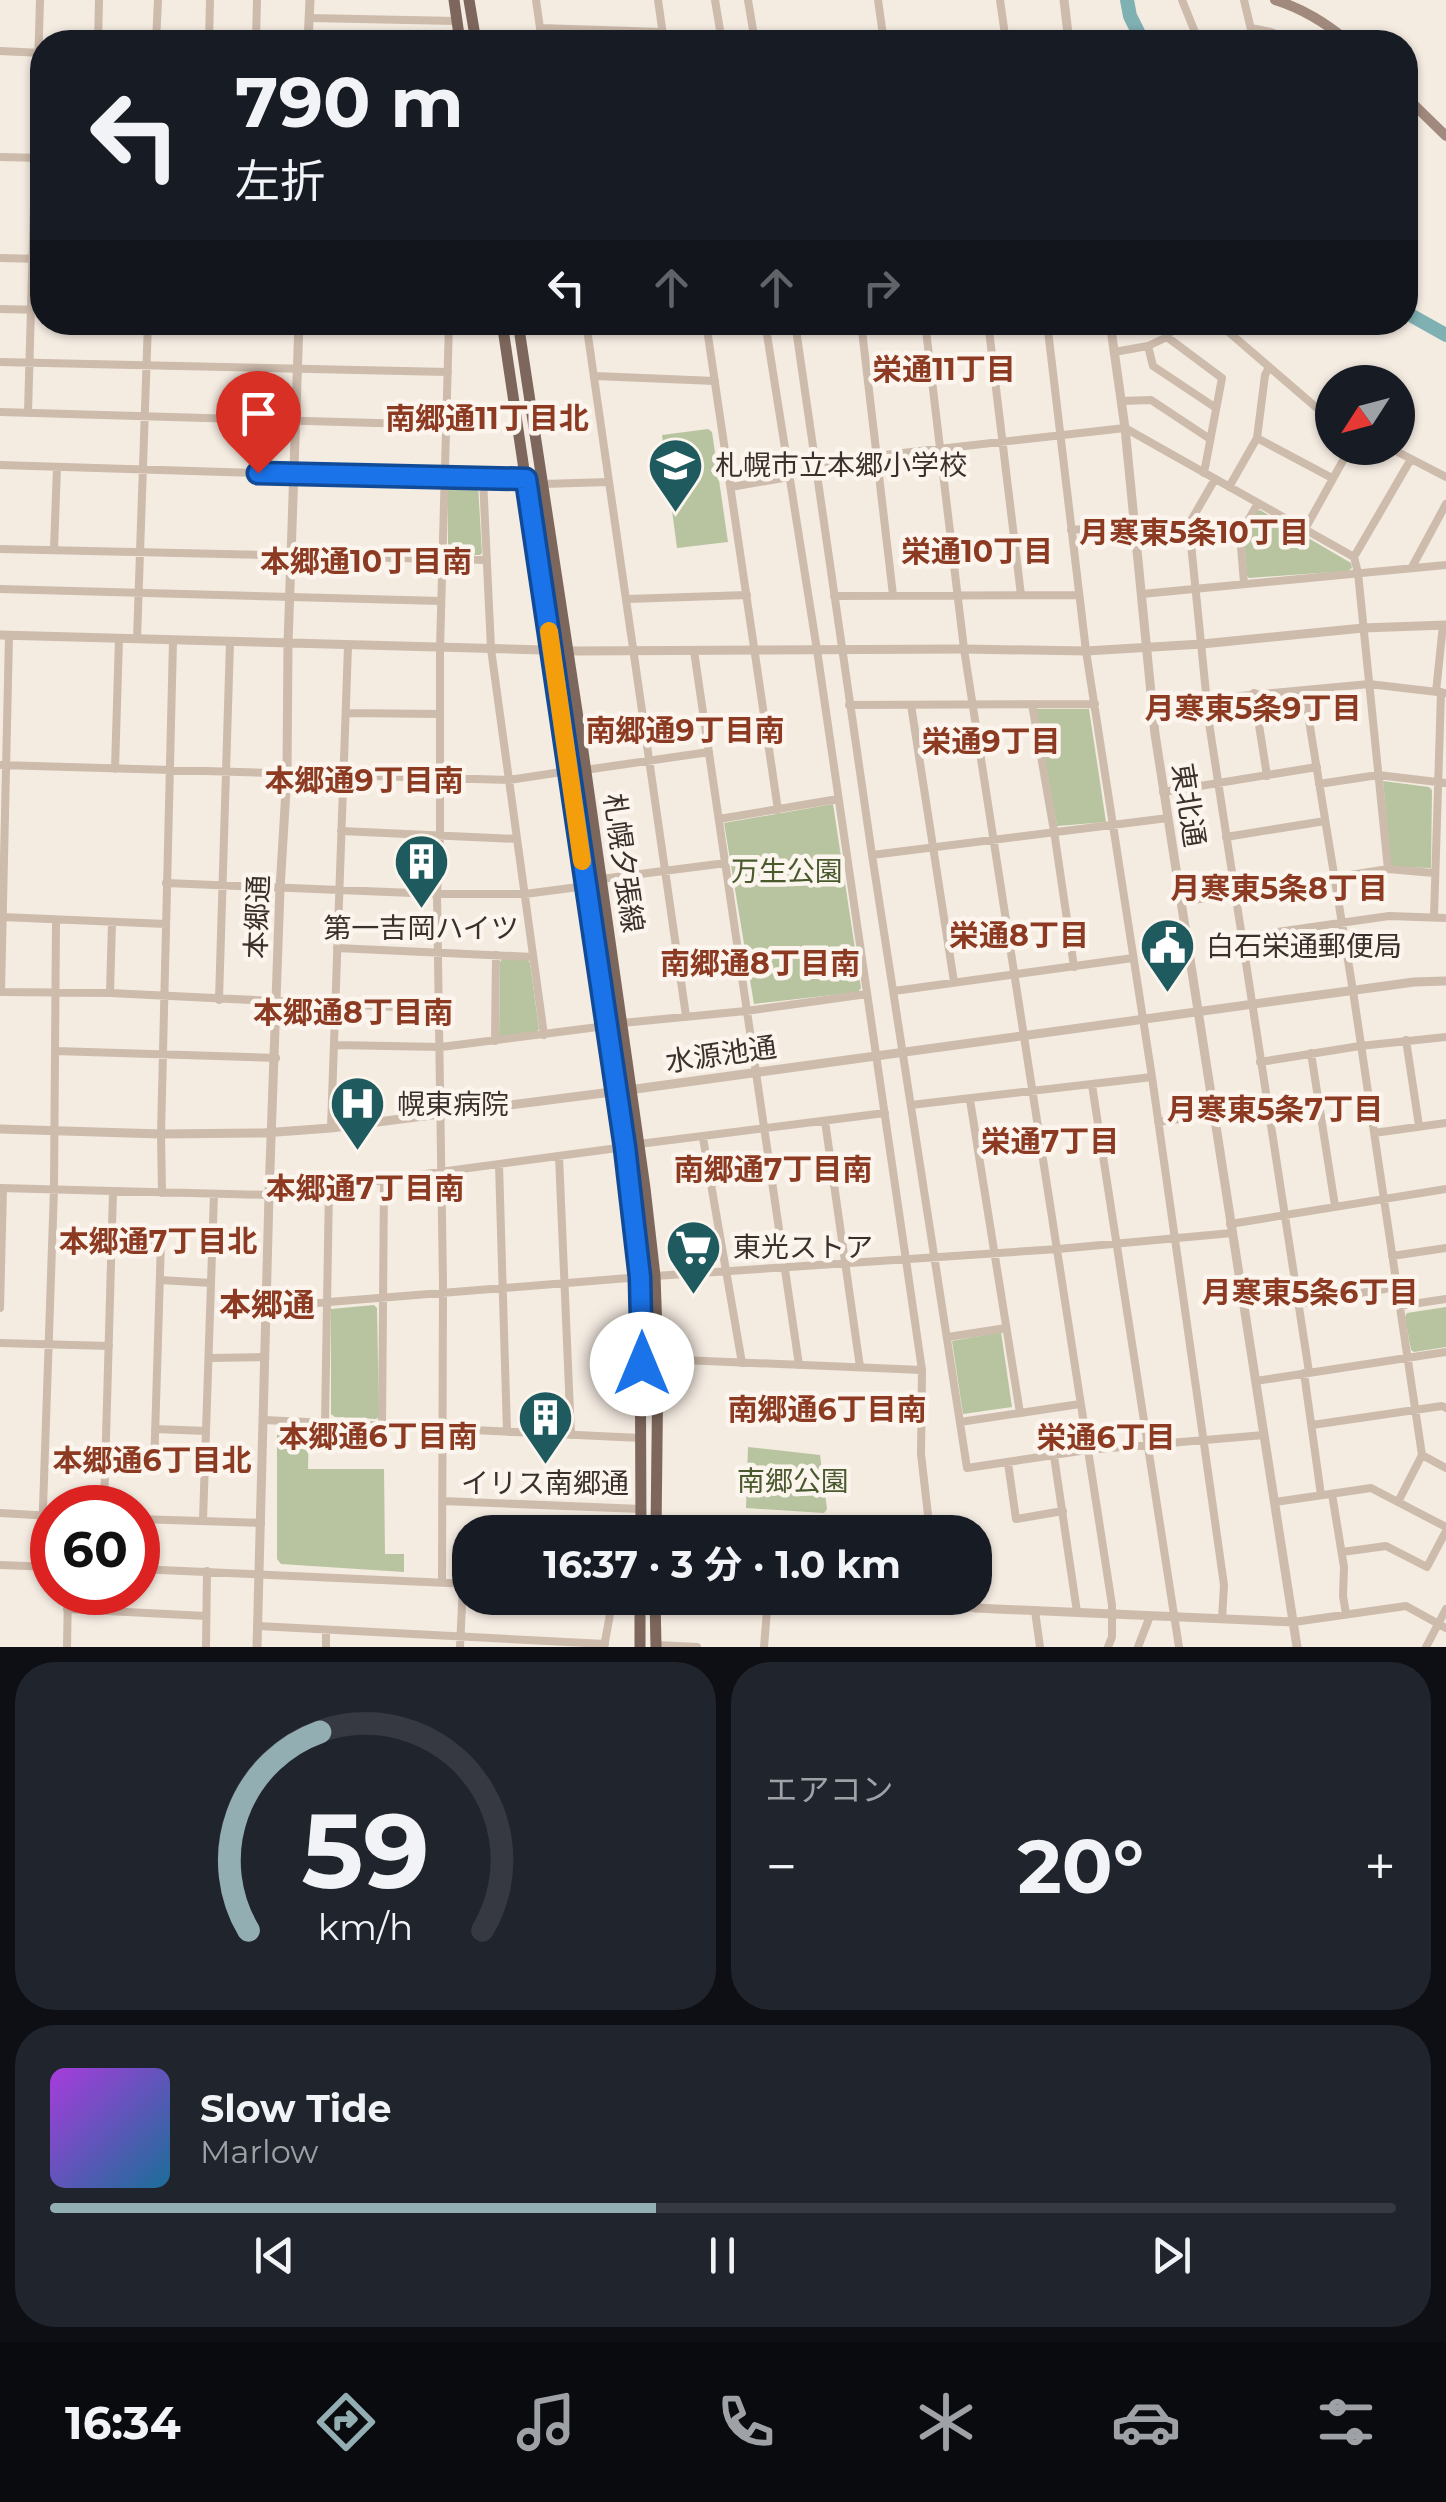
<!DOCTYPE html>
<html lang="ja">
<meta charset="utf-8">
<style>
:root{--surface:#171b24;--page:#20242c;--text:#f1f3f6;--muted:#9ea1a6;--line:#363941;--accent:#92aeb2}
body{margin:0;font-family:Montserrat,"Noto Sans JP",sans-serif;background:var(--page);color:var(--text);height:100vh;display:flex;flex-direction:column;font-size:38px;white-space:nowrap}
*{box-sizing:border-box;margin:0}
p{font-size:32px;color:var(--muted)}
.icon{flex:none;width:55px;height:55px;fill:none;stroke:currentColor;stroke-width:2;stroke-linecap:round;stroke-linejoin:round}
.map{position:relative;height:1647px;overflow:hidden}
.side{display:flex;flex-direction:column;gap:15px;padding:15px;background:#0d0f14;flex:1}
.side>*{flex:none}
.banner{position:absolute;left:30px;top:30px;width:1388px;height:305px;border-radius:40px;box-shadow:0 2px 8px #0004;background:#171b24;color:var(--text);overflow:hidden}
.needle{width:65px;rotate:234deg}
.controls{position:absolute;left:1315px;top:365px;display:grid;gap:20px}
.controls a{display:grid;place-items:center;width:100px;height:100px;border-radius:50%;background:var(--surface);box-shadow:0 2px 8px #0004;font-size:50px}
.speed{position:absolute;left:30px;top:1485px;display:flex;gap:20px;font-size:50px;font-weight:700;text-align:center}
.speed>*{display:grid;place-content:center;width:130px;height:130px;border-radius:50%;background:var(--surface);box-shadow:0 2px 8px #0004;line-height:1}
.speed .limit{border:15px solid #d22;background:#fff;color:#111}
.pin{position:absolute;display:grid;place-items:center;width:85px;height:85px;color:#fff;margin:-102px -42px;border-radius:50% 50% 50% 0;rotate:-45deg;box-shadow:0 0 10px #0007}
.pin .icon{rotate:45deg}
.me{position:absolute;width:110px;margin:-55px;rotate:0deg;stroke-linejoin:round;filter:drop-shadow(0 0 8px #0008)}
.turn{display:flex;align-items:center;gap:35px;height:210px;padding:0 40px;font-size:45px}
.turn .icon{width:130px;height:130px;stroke-width:2.5}
.turn b{display:block;font-size:70px;line-height:85px}
.lanes{display:flex;align-items:center;height:95px;padding:0 40px;background:#0003;justify-content:center;gap:50px;direction:ltr}
.lanes .off{opacity:.35}
.big{font-size:75px;font-weight:700;line-height:1.1}
.side .card{flex:1;display:flex;flex-direction:column;justify-content:center;gap:15px;min-width:0;padding:0 35px;border-radius:40px;background:var(--page)}
.side .dial{align-items:center;gap:0}
.dial svg{height:260px;overflow:visible;fill:none;stroke:var(--line);stroke-width:7;stroke-linecap:round;text-anchor:middle}
.dial text{fill:var(--text);stroke:none}
.song{display:flex;align-items:center;gap:30px}
.cover{width:120px;height:120px;border-radius:15px;background:linear-gradient(135deg,hsl(280 70% 55%),hsl(200 70% 35%))}
.played{height:10px;border-radius:5px;background:linear-gradient(90deg,var(--accent) 45%,var(--line) 45%)}
.keys{display:flex;justify-content:space-around;direction:ltr}
.heat{display:flex;justify-content:space-between;align-items:center;font-size:55px;direction:ltr}
.side .tiles{flex:1;display:grid;gap:15px;grid-template-columns:1fr 1fr}
.card:last-child{grid-column:span 2}
.trip{position:absolute;left:452px;top:1515px;width:540px;height:100px;border-radius:40px;background:var(--surface);box-shadow:0 2px 8px #0004;font-weight:700;line-height:100px;text-align:center}
.menu{display:flex;height:160px;justify-content:space-around;align-items:center;background:#090b0e;color:var(--muted)}
.menu .icon{width:70px;height:70px}
.menu .on{color:var(--accent)}
.menu b{font-size:45px;color:var(--text)}
.map>svg:first-child{display:block}
.green{fill:#b8c4a0}
.lines{fill:none;stroke-linecap:round;stroke-linejoin:round}
.river{stroke:#7fb0b2;stroke-width:14}
.minor{stroke:#cdbbac;stroke-width:8}
.tertiary{stroke:#cdbbac;stroke-width:9}
.secondary{stroke:#a18a7d;stroke-width:10}
.primary{stroke:#7d675c;stroke-width:11}
.route-casing{stroke:#114b97;stroke-width:25}
.route{stroke:#1a73e8;stroke-width:18}
.slow{stroke:#f59e0b;stroke-width:18}
.labels{text-anchor:middle;dominant-baseline:central;stroke-width:9;stroke-linejoin:round;paint-order:stroke}
.poi-label{font-size:28px;fill:#3b302b;stroke:#fbf5ee;text-anchor:start}
.street-label{font-size:28px;fill:#3b302b;stroke:#fbf5ee}
.park-label{font-size:28px;fill:#4a5a2e;stroke:#fbf5ee}
.neighbourhood-label{font-size:30px;font-weight:bold;fill:#8c3b22;stroke:#fbf5ee}
.quarter-label{font-size:32px;font-weight:bold;fill:#8c3b22;stroke:#fbf5ee}
</style>
<div class="map">
<svg width="1446" height="1647" viewBox="0 0 1446 1647">
<rect width="100%" height="100%" fill="#f4ebe1"/>
<path class="green" d="M708,429L712,432L728,542L677,548L662,435Z
M450,485H478L482,553L480,555H448V486Z
M1260,510L1351,563L1352,568L1348,571L1249,578L1247,576L1244,535L1257,511Z
M1036,709H1089L1106,822L1057,826Z
M1383,781L1429,787L1432,790L1431,868L1393,867L1391,865Z
M833,804L861,988L858,992L754,1004L724,823Z
M502,959L528,960L530,963L539,1029L536,1034L499,1038L500,962Z
M374,1305L377,1308L379,1417L376,1419L335,1417L331,1414V1309Z
M1446,1307V1347L1414,1352L1411,1350L1405,1317L1407,1313Z
M1001,1332L1012,1407L963,1414L952,1341Z
M277,1424L309,1425L308,1469H384L385,1554H404V1572L281,1564L277,1559Z
M748,1447L820,1455L827,1509L824,1513L746,1508Z"/>
<g class="lines">
<path class="river" d="M1127,0L1130,16L1143,42
M1405,312L1446,335"/>
<path class="minor" d="M536,0L542,42
M658,0L664,42
M715,0L722,42
M748,0L755,42
M878,0L884,42
M1000,0L1006,42
M1182,0L1199,42
M1244,0L1254,42
M309,18L457,21
M540,28L662,32
M1251,28L1271,32L1296,42
M755,40L873,42
M98,42L99,0
M156,42L158,0
M209,42L210,0
M256,42L257,0
M0,51L42,53
M0,157L42,158
M0,258L42,259
M0,309L42,310
M484,322L707,326L727,322
M586,322L686,1016
M706,322L778,810
M765,322L817,650L922,1370L921,1454L930,1532
M795,322L872,855L967,1468L1087,1450L1264,1435
M861,322L893,595
M925,322L964,649L1112,1605V1637L1108,1647
M988,322L1021,595
M1047,322L1086,651L1152,1077L1224,1585L1222,1619
M1217,322L1318,409L1332,417
M1167,337L1177,322
M1148,346L1153,366L1216,408
M1114,352L1148,346L1167,337L1222,378L1204,473
M0,362L448,372
M595,376L715,381
M1121,401L1151,400L1210,439
M0,412L446,425
M28,412L40,0
M1257,438L1332,478
M1390,448L1446,477
M814,463L1125,428L1354,557L1358,573L1388,869
M0,465L444,479H526
M483,479L491,649L544,1035
M1215,479L1189,524L1209,723L1309,1372
M543,484L609,482
M731,487L789,477
M1229,487L1257,438L1265,375L1269,367
M1305,529L1350,448
M1071,530L1135,525
M0,549L487,560
M54,550L57,467
M1354,557L1411,459
M1412,567L1446,504
M1244,583L1240,535L1258,503
M0,589L441,601
M1142,594L1446,565
M834,596L1079,595
M627,599L747,595
M137,639L148,322
M694,651L799,1365
M1304,690L1353,991L1422,1455L1399,1500
M1436,692L1443,625
M1254,693L1267,776
M1207,699L1369,684L1446,693
M1032,704L1054,831L1074,967
M849,705L1095,704
M911,705L954,982
M346,713L440,714
M0,765L509,780L568,771
M115,769L119,639
M585,770L709,752
M1319,784L1378,775L1446,783
M1163,792L1317,767
M719,819L838,799
M341,831L517,839
M1226,837L1325,821
M872,855L1168,818
M601,879L726,863
M166,883L437,894H525L586,886
M1181,902L1388,869L1434,873
M2,917L166,924
M1434,917L1441,692
M1242,937L1389,916L1446,918
M337,948L533,957
M894,991L1133,958
M0,992L110,993L438,1009
M1,992L9,636
M110,993L112,922
M219,1000L230,642
M622,1023L746,1011L867,994
M1406,1040L1419,1126
M495,1041L496,955
M335,1045L441,1047L606,1026
M55,1051L276,1058
M1311,1053L1335,1206
M1260,1062L1360,1046L1446,1037
M1092,1085L1179,1647
M970,1100L1020,1413
M911,1105L1152,1077
M825,1121L860,1367
M1158,1122L1267,1107
M331,1128L348,646
M1374,1133L1446,1123
M703,1138L742,1363
M639,1144L885,1113
M559,1156L571,1435
M499,1164L507,1432
M0,1188L269,1195L625,1147
M162,1193L161,1134L173,641
M1230,1224L1446,1189
M1392,1256L1446,1248
M655,1276L1058,1249L1232,1233
M160,1280L211,1283
M1298,1304L1396,1287
M1399,1306L1446,1299
M266,1307L641,1277
M0,1308L3,1188
M948,1337L1006,1328
M0,1343L109,1346
M209,1358L265,1357
M658,1359L922,1370
M1304,1373L1321,1495
M1256,1381L1446,1352
M264,1420L641,1438
M960,1422L1080,1404
M325,1423L329,1187
M1312,1425L1442,1406L1446,1408
M382,1427L384,1180
M155,1429L206,1431
M1422,1455L1446,1468
M1054,1456L1077,1612
M1008,1463L1016,1519L1063,1511
M105,1468L154,1469L161,1241L112,1240
M1332,1494L1344,1567L1343,1596L1346,1614
M443,1501L641,1509
M1275,1502L1371,1488L1446,1527
M104,1508L113,1192
M0,1513L52,1516
M138,1519L261,1523
M203,1520L214,1194
M1342,1552L1386,1546L1427,1567L1446,1531
M0,1565L52,1567
M41,1566L54,1189L56,920
M138,1569L470,1584
M442,1582L443,1284L437,894L440,835V649L449,322
M804,1598L975,1608
M67,1609L206,1616
M1035,1611L1040,1647
M1294,1622L1406,1606L1446,1628
M258,1626L605,1644
M326,1630V1647
M656,1645L697,1647
M67,1647L68,1592
M206,1647L207,1571
M460,1647L463,1584
M604,1647L613,1598
M764,1647L768,1598
M1138,1647L1150,1616
M1426,1647L1446,1609"/>
<path class="tertiary" d="M1064,0L1069,42
M308,42L310,0
M1110,322L1125,428L1155,734L1297,1647
M0,635L578,651L964,649L1086,651L1202,644L1363,628L1446,625
M0,1129L161,1134L263,1133L331,1128L643,1088L1414,982L1446,981
M975,1608L1294,1622
M257,1647L269,1195L280,889L287,774L288,644L299,322"/>
<path class="secondary" d="M1275,0C1304,9 1326,23 1349,42
M1405,96L1446,136"/>
<path class="primary" d="M454,0L460,42
M469,0L476,42
M502,322L625,1147L640,1277L641,1532
M518,322L582,744L645,1188L655,1276L658,1359L656,1532
M655,1598L656,1647
M640,1647V1598"/>
</g>
<g class="lines">
<defs>
<path id="route" d="M258,473L526,479L625,1147L640,1277L642,1364"/>
</defs>
<use href="#route" class="route-casing"/>
<use href="#route" class="route"/>
<path class="slow" d="M549,631L582,861"/>
</g>
<defs>
<symbol id="school-pin" viewBox="-11 -11 22 30"><path d="M0 17L-7.5 6A9.5 9.5 0 1 1 7.5 6Z" fill="#1f5a5e" stroke="#fbf5ee"/><path d="M0-5L7-2L0 1L-7-2ZM-4 1L0 2.5L4 1V4Q0 6-4 4Z" fill="#fff"/></symbol>
<symbol id="building-pin" viewBox="-11 -11 22 30"><path d="M0 17L-7.5 6A9.5 9.5 0 1 1 7.5 6Z" fill="#1f5a5e" stroke="#fbf5ee"/><path d="M-4-6H4V6H1V3H-1V6H-4ZM-2.5-4.3h1.7v1.8h-1.7ZM.8-4.3h1.7v1.8H.8ZM-2.5-1h1.7V.8h-1.7ZM.8-1h1.7V.8H.8Z" fill="#fff"/></symbol>
<symbol id="civic-pin" viewBox="-11 -11 22 30"><path d="M0 17L-7.5 6A9.5 9.5 0 1 1 7.5 6Z" fill="#1f5a5e" stroke="#fbf5ee"/><path d="M-.6-6.5H3V-4.5H.6V-3L4-1V1h2V6H-6V1h2V-1L-.6-3ZM-1.2 2.5V6h2.4V2.5Z" fill="#fff"/></symbol>
<symbol id="hospital-pin" viewBox="-11 -11 22 30"><path d="M0 17L-7.5 6A9.5 9.5 0 1 1 7.5 6Z" fill="#1f5a5e" stroke="#fbf5ee"/><path d="M-5-5h3v3.5h4V-5h3V5h-3V1.5h-4V5h-3Z" fill="#fff"/></symbol>
<symbol id="supermarket-pin" viewBox="-11 -11 22 30"><path d="M0 17L-7.5 6A9.5 9.5 0 1 1 7.5 6Z" fill="#1f5a5e" stroke="#fbf5ee"/><path d="M-6-5.5h2.5l.6 2H6L4.5 2H-2.5L-4.4-4H-6ZM-1.5 3.2a1.3 1.3 0 1 0 .1 0ZM3 3.2a1.3 1.3 0 1 0 .1 0Z" fill="#fff"/></symbol>
</defs>
<g fill-rule="evenodd">
<use href="#school-pin" x="644" y="434" width="63" height="86"/>
<use href="#building-pin" x="390" y="830" width="63" height="86"/>
<use href="#civic-pin" x="1136" y="914" width="63" height="86"/>
<use href="#hospital-pin" x="326" y="1072" width="63" height="86"/>
<use href="#supermarket-pin" x="662" y="1216" width="63" height="86"/>
<use href="#building-pin" x="514" y="1386" width="63" height="86"/>
</g>
<g class="labels">
<g class="poi-label">
<text x="715" y="465">札幌市立本郷小学校</text>
<text x="421" y="928" text-anchor="middle">第一吉岡ハイツ</text>
<text x="1206" y="946">白石栄通郵便局</text>
<text x="397" y="1104">幌東病院</text>
<text x="733" y="1247">東光ストア</text>
<text x="545" y="1483" text-anchor="middle">イリス南郷通</text>
</g>
<g class="street-label">
<text transform="translate(1189 805) rotate(81)">東北通</text>
<text transform="translate(624 863) rotate(82)">札幌夕張線</text>
<text transform="translate(257 917) rotate(-88)">本郷通</text>
<text transform="translate(721 1054) rotate(-8)">水源池通</text>
</g>
<g class="park-label">
<text x="787" y="871">万生公園</text>
<text x="793" y="1481">南郷公園</text>
</g>
<g class="neighbourhood-label">
<text x="944" y="369">栄通11丁目</text>
<text x="487" y="418">南郷通11丁目北</text>
<text x="1194" y="532">月寒東5条10丁目</text>
<text x="977" y="551">栄通10丁目</text>
<text x="366" y="561">本郷通10丁目南</text>
<text x="1253" y="708">月寒東5条9丁目</text>
<text x="685" y="730">南郷通9丁目南</text>
<text x="991" y="741">栄通9丁目</text>
<text x="364" y="780">本郷通9丁目南</text>
<text x="1279" y="888">月寒東5条8丁目</text>
<text x="1019" y="935">栄通8丁目</text>
<text x="760" y="963">南郷通8丁目南</text>
<text x="353" y="1012">本郷通8丁目南</text>
<text x="1275" y="1109">月寒東5条7丁目</text>
<text x="1050" y="1141">栄通7丁目</text>
<text x="773" y="1169">南郷通7丁目南</text>
<text x="365" y="1188">本郷通7丁目南</text>
<text x="158" y="1241">本郷通7丁目北</text>
<text x="1310" y="1292">月寒東5条6丁目</text>
<text x="827" y="1409">南郷通6丁目南</text>
<text x="378" y="1436">本郷通6丁目南</text>
<text x="1106" y="1437">栄通6丁目</text>
<text x="152" y="1460">本郷通6丁目北</text>
</g>
<g class="quarter-label">
<text x="267" y="1304">本郷通</text>
</g>
</g>
</svg>
<div class="controls">
<a><svg class="needle" viewBox="-14 -14 28 28"><path d="M0-13l5 13h-10z" fill="#e53935"/><path d="M0 13l5-13h-10z" fill="#9ea1a6"/></svg></a>
</div>
<div class="speed"><div class="limit">60</div></div>
<div class="pin" style="left:258px;top:473px;background:#d93025"><svg class="icon" aria-label="arrive" viewBox="0 0 24 24"><path d="M6 21V4h12l-3 4 3 4H6"/></svg></div>
<svg class="me" style="left:642px;top:1364px" viewBox="-20 -20 40 40"><circle r="19" fill="#fff"/><path d="M0-13L10 11 0 6-10 11z" fill="#1a73e8"/></svg>
<div class="trip">16:37 · 3 分 · 1.0 km</div>
<div class="banner">
<div class="turn"><svg class="icon" aria-label="left" viewBox="0 0 24 24"><path d="M17 20v-9H6M10 6l-5 5 5 5"/></svg><div><b>790 m</b>左折</div></div>
<div class="lanes"><svg class="icon" aria-label="left" viewBox="0 0 24 24"><path d="M17 20v-9H6M10 6l-5 5 5 5"/></svg><svg class="icon off" aria-label="ahead" viewBox="0 0 24 24"><path d="M12 20V5M6 11l6-6 6 6"/></svg><svg class="icon off" aria-label="ahead" viewBox="0 0 24 24"><path d="M12 20V5M6 11l6-6 6 6"/></svg><svg class="icon off" aria-label="right" viewBox="0 0 24 24"><path d="M7 20v-9h11M14 6l5 5-5 5"/></svg></div>
</div>
</div>
<section class="side">
<div class="tiles">
<div class="card dial"><svg viewBox="0 0 100 80">
<path d="M14 69A42 42 0 1 1 86 69"/>
<path d="M14 69A42 42 0 0 1 36 8" stroke="#92aeb2"/>
<text x="50" y="56" font-size="32" font-weight="700">59</text>
<text x="50" y="72" font-size="11">km/h</text>
</svg></div>
<div class="card"><p>エアコン</p>
<div class="heat"><a>−</a><b class="big">20°</b><a>+</a></div>
</div>
<div class="card">
<div class="song"><i class="cover"></i><div><b>Slow Tide</b><p>Marlow</p></div></div>
<div class="played"></div>
<div class="keys"><svg class="icon" aria-label="previous" viewBox="0 0 24 24"><path d="M18 5L8 12l10 7zM5 5v14"/></svg><svg class="icon" aria-label="pause" viewBox="0 0 24 24"><path d="M8 5v14M16 5v14"/></svg><svg class="icon" aria-label="next" viewBox="0 0 24 24"><path d="M6 5l10 7-10 7zM19 5v14"/></svg></div>
</div>
</div>
</section>
<nav class="menu">
<b>16:34</b>
<svg class="icon on" aria-label="directions" viewBox="0 0 24 24"><path d="M12 3l9 9-9 9-9-9zM9 14v-3h6M13 9l2 2-2 2"/></svg>
<svg class="icon" aria-label="music" viewBox="0 0 24 24"><path d="M9 18V5l10-2v13"/><circle cx="6" cy="18" r="3"/><circle cx="16" cy="16" r="3"/></svg>
<svg class="icon" aria-label="phone" viewBox="0 0 24 24"><path d="M5 4h4l2 5-3 2q2 4 5 5l2-3 5 2v4C11 20 4 13 5 4z"/></svg>
<svg class="icon" aria-label="climate" viewBox="0 0 24 24"><path d="M12 3v18M4 7l16 10M4 17L20 7"/></svg>
<svg class="icon" aria-label="car" viewBox="0 0 24 24"><path d="M5 17H2v-5l4-1 3-4h7l3 4 3 1v5h-3M9 17h6M6 11h13"/><circle cx="7" cy="17" r="2"/><circle cx="17" cy="17" r="2"/></svg>
<svg class="icon" aria-label="filters" viewBox="0 0 24 24"><path d="M4 7h16M4 17h16"/><circle cx="9" cy="7" r="2"/><circle cx="15" cy="17" r="2"/></svg>
</nav>
